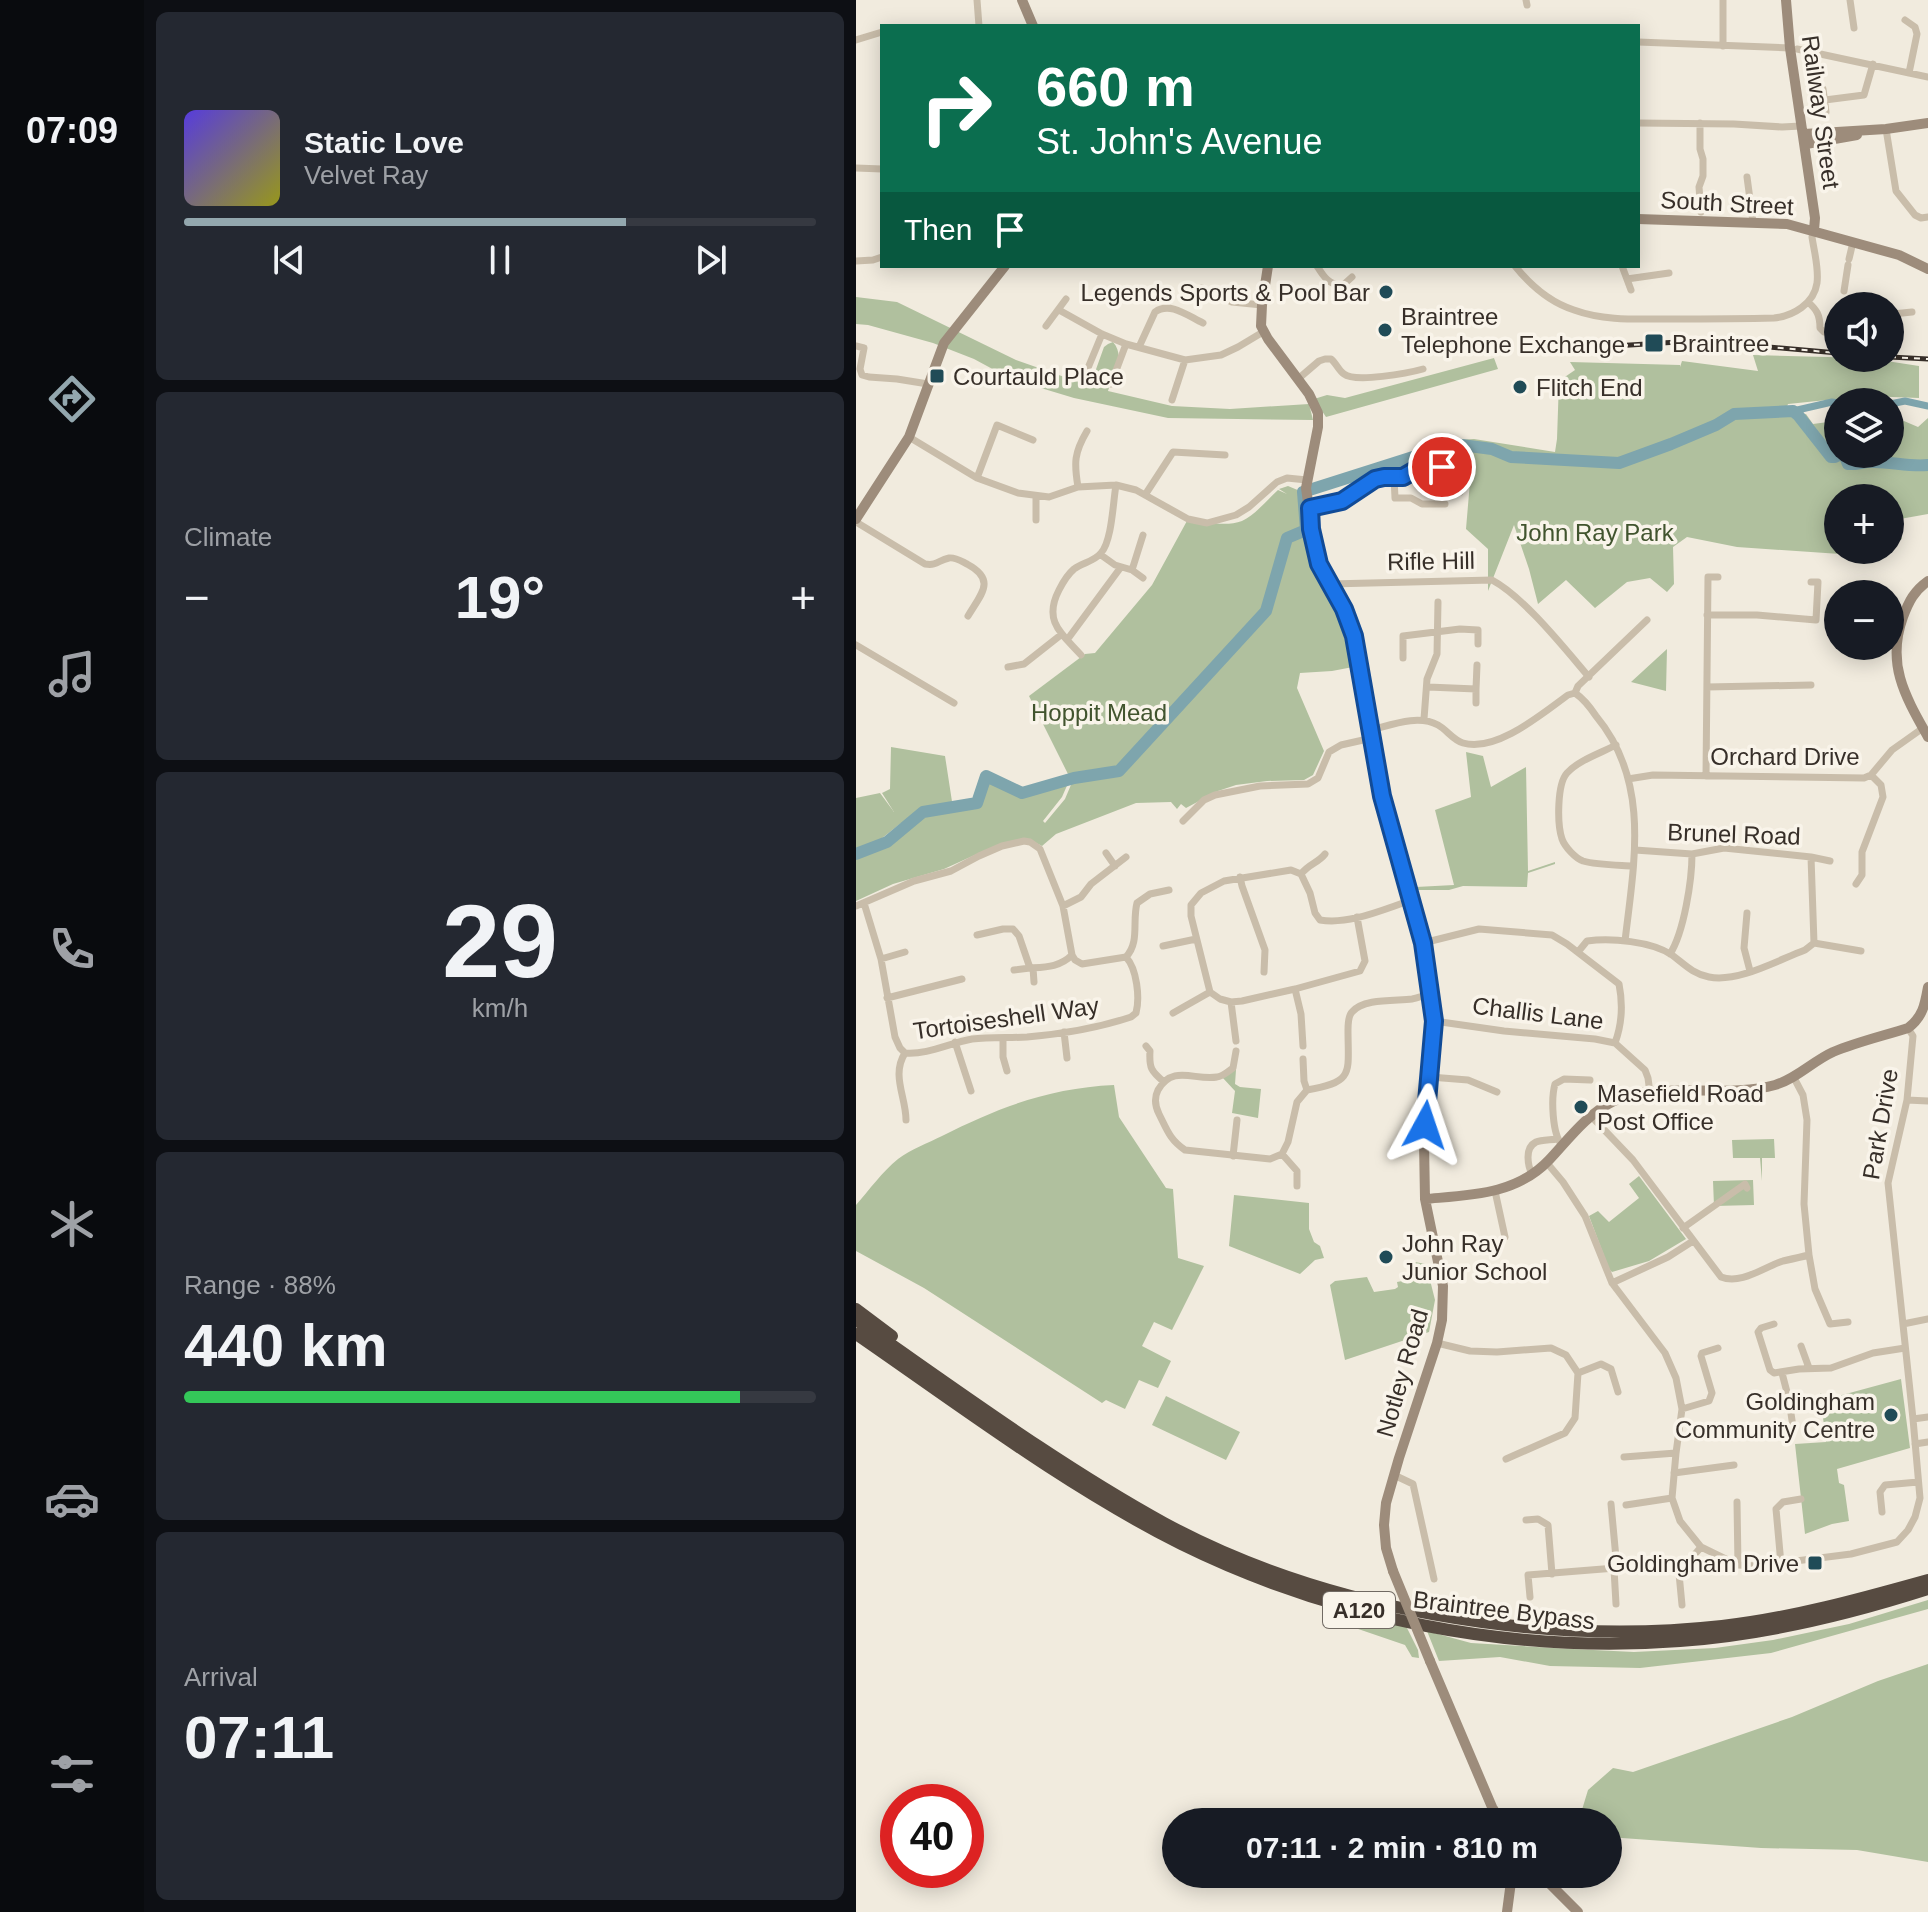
<!DOCTYPE html>
<meta charset="utf-8">
<style>
:root{--surface:#171b24;--page:#242831;--text:#f1f3f6;--muted:#9ea1a6;--line:#363941;--accent:#93a7ae}
body{margin:0;font-family:Arial,sans-serif;background:var(--page);color:var(--text);height:100vh;display:flex;flex-direction:column;font-size:30px;white-space:nowrap}
*{box-sizing:border-box;margin:0}
p{font-size:26px;color:var(--muted)}
.icon{flex:none;width:44px;height:44px;fill:none;stroke:currentColor;stroke-width:2;stroke-linecap:round;stroke-linejoin:round}
.map{position:relative;flex:1;overflow:hidden}
.sheet{display:flex;flex-direction:column;gap:12px;padding:12px;background:#0d0f14;width:712px}
.sheet>*{flex:none}
.guide{position:absolute;left:24px;top:24px;width:760px;height:244px;border-radius:0px;box-shadow:0 4px 20px #0003;background:#0b6e4f;color:#fff;overflow:hidden}
.fabs{position:absolute;left:968px;top:292px;display:grid;gap:16px}
.fabs a{display:grid;place-items:center;width:80px;height:80px;border-radius:50%;background:var(--surface);box-shadow:0 4px 20px #0003;font-size:40px}
.speed{position:absolute;left:24px;top:1784px;display:flex;gap:16px;font-size:40px;font-weight:700;text-align:center}
.speed>*{display:grid;place-content:center;width:104px;height:104px;border-radius:50%;background:var(--surface);box-shadow:0 4px 20px #0003;line-height:1}
.speed .limit{border:12px solid #d22;background:#fff;color:#111}
.pin{position:absolute;display:grid;place-items:center;width:68px;height:68px;color:#fff;margin:-34px;border:4px solid #fff;border-radius:50%;box-shadow:0 2px 8px #0007}
.me{position:absolute;width:88px;margin:-44px;rotate:5deg;stroke-linejoin:round;filter:drop-shadow(0 0 6px #0008)}
.turn{display:flex;align-items:center;gap:28px;height:168px;padding:0 24px;font-size:36px}
.turn .icon{width:104px;height:104px;stroke-width:2.5}
.turn b{display:block;font-size:56px;line-height:68px}
.then{display:flex;align-items:center;height:76px;padding:0 24px;background:#0003;gap:16px;font-size:30px}
.big{font-size:60px;font-weight:700;line-height:1.1}
.sheet .tile{flex:1;display:flex;flex-direction:column;justify-content:center;gap:12px;min-width:0;padding:0 28px;border-radius:12px;background:var(--page)}
.sheet .dial{align-items:center;gap:0}
.dial b{font-size:104px;line-height:1}
.song{display:flex;align-items:center;gap:24px}
.cover{width:96px;height:96px;border-radius:12px;background:linear-gradient(135deg,hsl(250 70% 55%),hsl(60 70% 35%))}
.played{height:8px;border-radius:4px;background:linear-gradient(90deg,var(--accent) 70%,var(--line) 70%)}
.keys{display:flex;justify-content:space-around;direction:ltr}
.heat{display:flex;justify-content:space-between;align-items:center;font-size:44px;direction:ltr}
.charge{height:12px;border-radius:6px;background:linear-gradient(90deg,#34c759 88%,var(--line) 0)}
.trip{position:absolute;left:306px;top:1808px;width:460px;height:80px;border-radius:40px;background:var(--surface);box-shadow:0 4px 20px #0003;font-weight:700;line-height:80px;text-align:center}
main{display:flex;flex:1;min-height:0}
.tab-bar{display:flex;flex-direction:column;width:144px;justify-content:space-around;align-items:center;background:#090b0e;color:var(--muted)}
.tab-bar .icon{width:56px;height:56px}
.tab-bar .active{color:var(--accent)}
.tab-bar b{font-size:36px;color:var(--text)}
.map>svg:first-child{display:block}
.green{fill:#b0c09e}
.lines{fill:none;stroke-linecap:round;stroke-linejoin:round}
.canal{stroke:#7ea5ad;stroke-width:7}
.river{stroke:#7ea5ad;stroke-width:12}
.street{stroke:#c9bdaa;stroke-width:7}
.secondary{stroke:#9d8c7b;stroke-width:10}
.highway{stroke:#574b41;stroke-width:12}
.rail-casing{stroke:#372f29;stroke-width:5}
.rail{stroke:#f9f4ea;stroke-width:2;stroke-dasharray:6;stroke-linecap:butt}
.secondary-bridge{stroke:#9d8c7b;stroke-width:10}
.route-casing{stroke:#114b97;stroke-width:20}
.route{stroke:#1a73e8;stroke-width:14}
.poi-dot{fill:#204b57;stroke:#f9f4ea;stroke-width:3}
.labels{text-anchor:middle;dominant-baseline:central;stroke-width:7;stroke-linejoin:round;paint-order:stroke}
.shield{fill:#f9f4ea;stroke:#716a63;stroke-width:2}
.shield-label{font-size:22px;font-weight:bold;fill:#372f29}
.street-label{font-size:24px;fill:#372f29;stroke:#f9f4ea}
.poi-label{font-size:24px;fill:#372f29;stroke:#f9f4ea;text-anchor:start}
.park-label{font-size:24px;fill:#41542e;stroke:#f9f4ea}
</style>
<main>
<nav class="tab-bar">
<b>07:09</b>
<svg class="icon active" aria-label="directions" viewBox="0 0 24 24"><path d="M12 3l9 9-9 9-9-9zM9 14v-3h6M13 9l2 2-2 2"/></svg>
<svg class="icon" aria-label="music" viewBox="0 0 24 24"><path d="M9 18V5l10-2v13"/><circle cx="6" cy="18" r="3"/><circle cx="16" cy="16" r="3"/></svg>
<svg class="icon" aria-label="phone" viewBox="0 0 24 24"><path d="M5 4h4l2 5-3 2q2 4 5 5l2-3 5 2v4C11 20 4 13 5 4z"/></svg>
<svg class="icon" aria-label="climate" viewBox="0 0 24 24"><path d="M12 3v18M4 7l16 10M4 17L20 7"/></svg>
<svg class="icon" aria-label="car" viewBox="0 0 24 24"><path d="M5 17H2v-5l4-1 3-4h7l3 4 3 1v5h-3M9 17h6M6 11h13"/><circle cx="7" cy="17" r="2"/><circle cx="17" cy="17" r="2"/></svg>
<svg class="icon" aria-label="filters" viewBox="0 0 24 24"><path d="M4 7h16M4 17h16"/><circle cx="9" cy="7" r="2"/><circle cx="15" cy="17" r="2"/></svg>
</nav>
<section class="sheet">
<div class="tile">
<div class="song"><i class="cover"></i><div><b>Static Love</b><p>Velvet Ray</p></div></div>
<div class="played"></div>
<div class="keys"><svg class="icon" aria-label="previous" viewBox="0 0 24 24"><path d="M18 5L8 12l10 7zM5 5v14"/></svg><svg class="icon" aria-label="pause" viewBox="0 0 24 24"><path d="M8 5v14M16 5v14"/></svg><svg class="icon" aria-label="next" viewBox="0 0 24 24"><path d="M6 5l10 7-10 7zM19 5v14"/></svg></div>
</div>
<div class="tile"><p>Climate</p>
<div class="heat"><a>−</a><b class="big">19°</b><a>+</a></div>
</div>
<div class="tile dial"><b>29</b><p>km/h</p></div>
<div class="tile"><p>Range · 88%</p><b class="big">440 km</b><div class="charge"></div></div>
<div class="tile"><p>Arrival</p><b class="big">07:11</b></div>
</section>
<div class="map">
<svg width="1072" height="1912" viewBox="0 0 1072 1912">
<rect width="100%" height="100%" fill="#f1ebde"/>
<path class="green" d="M0,297L41,302L160,360L234,386L248,347L252,344L257,342C270,357 257,373 252,391L316,406L374,409L453,404L457,420L312,418L218,398L155,379L118,359L77,343L12,325L0,324Z
M897,355L1011,358L1063,366V398L1010,396L932,404L927,417L950,414L957,424L972,422L982,423V454H1034V426L1048,421L1062,427L1072,418V514L1044,519L1046,539L1034,546V498H982V550H990L984,554L881,547L831,537L817,547L818,584L811,592L794,578L771,582L739,608L710,580L682,604L673,569L658,525L632,591V549L610,529L616,458L618,457L608,454L606,464L585,462L589,441L618,439L699,452L701,439L703,381L719,370L714,362L824,365V367L826,361L902,371Z
M638,358L642,369L470,417L458,399L471,395L489,398Z
M432,486L444,491L447,529L430,537L408,611L325,697L263,771L213,776L173,696L229,654L239,653L296,585L332,519C348,522 370,527 386,521C399,515 411,500 422,490L431,494L423,489Z
M450,534L459,563L476,597L488,629L497,667L476,671L444,673L441,688L468,751L457,775L448,780L411,781L380,785L362,791L330,808L325,804L321,809L315,802L280,803L200,834L186,846L174,840L121,854L88,869L37,884L0,901V857L33,844L51,829L45,823L25,839L0,849V798L24,793L38,812L26,793L34,789L35,747L89,756L97,808L122,803L131,778L167,794L213,781L206,797L187,821L189,823L209,799L217,780L264,773L411,612L433,539Z
M811,649L810,691L775,682Z
M610,752L627,756L635,787L670,767L672,871L699,862V864L672,873L671,887L607,886L593,890H561L560,887L598,885L579,810L615,797Z
M378,1069L380,1070L379,1084L384,1087L405,1089L402,1118L376,1113L379,1091L366,1077Z
M258,1085L263,1117L310,1188L317,1189L322,1258L348,1266L316,1330L298,1322L286,1346L315,1361L302,1388L283,1380L269,1409L250,1400L246,1403L68,1288L0,1251V1205C14,1189 26,1172 42,1159C55,1149 72,1143 86,1136C143,1107 194,1088 258,1085Z
M918,1139L919,1158H906V1181L904,1158H877L876,1140Z
M783,1176L830,1239L793,1261L756,1272L753,1269L733,1216L742,1211L753,1222L783,1198L773,1184Z
M897,1180L898,1205L858,1206L857,1181Z
M378,1195L453,1203V1229L458,1242L464,1246L468,1258L459,1260L444,1274L373,1246Z
M559,1262L570,1264L579,1300L573,1332L489,1360L474,1285L479,1281L511,1277L518,1292L539,1289L542,1287L541,1282L557,1279Z
M1045,1379L1054,1448L981,1469L983,1483L988,1485L993,1521L976,1524L949,1534L939,1444L970,1442L964,1393L975,1398Z
M310,1396L384,1432L370,1460L296,1425Z
M1072,1600V1609L915,1653L784,1668L694,1666L644,1657L583,1661L571,1631L615,1643L697,1648L778,1652L859,1648L917,1640L993,1624Z
M470,1618L519,1621L550,1626L562,1650L563,1658L556,1657L549,1645Z
M1072,1664V1862L1001,1850L905,1848L752,1837V1822H731L725,1813L732,1790L757,1768L777,1772L936,1717L1022,1681Z"/>
<g class="lines">
<path class="canal" d="M1034,404L1049,401L1072,406
M937,411L976,402L982,403"/>
<path class="river" d="M988,454L992,464C1001,465 1009,461 1018,462C1037,462 1054,467 1072,465
M0,854L31,842L67,812L121,803L130,776L166,793L218,778L263,771L410,611L431,538L450,530L447,492L598,444L636,449L655,457L763,463L815,444L860,425L878,414L937,411L942,415L975,457H979L985,454"/>
<path class="street" d="M121,0L123,26
M670,0L671,5
M867,0V46
M994,0L998,28
M1049,20L1059,27L1061,34L1053,73
M0,40L26,32
M782,42L934,48
M941,49L1072,77
M967,89L970,112
M969,100L1008,95L1017,64
M782,123L878,124L926,127L945,126
M844,123V149L847,159V176L843,187L845,212
M1030,129L1040,191L1059,215L1065,218L1072,217
M0,168L26,169
M891,177L897,222
M993,259L997,242
M0,261L17,260L26,257
M461,266C468,277 472,284 486,286L496,277
M659,266C675,286 693,302 718,310C748,321 781,319 811,319C847,319 883,319 918,318C937,316 958,304 961,283C963,268 958,251 956,237L958,230
M766,266L775,290
M771,279L813,273
M346,288L376,302L406,305
M988,291L992,265
M952,302C961,310 964,315 964,328L968,332L982,333
M203,310L246,334L270,344L329,360L365,355L382,347L407,332
M190,326L210,299
M1034,330L1037,314L1056,312
M0,346L8,348L4,369L6,375L13,377L41,379L72,384
M283,347L299,312C314,301 332,316 347,323
M442,379L463,361L469,359H475C480,363 483,371 488,374C499,383 553,373 567,369
M227,380L246,334
M255,384L270,344
M316,400L329,360
M53,437L121,478L162,493L193,497L222,487L260,485L280,490L332,519L351,523L380,515L393,507L421,482L431,478L451,480
M538,477L539,498H555L566,504H589
M121,478L141,425L177,440
M222,487C218,463 218,453 231,431
M604,492L611,456
M289,495L317,452L369,455
M454,508L486,501L519,479L528,477H547L566,466L573,465L608,470
M180,520V497
M0,522L69,564C82,566 82,560 93,558C99,557 105,561 111,564C141,580 125,594 112,616
M245,555L259,565L276,570L287,578
M276,570L287,535
M474,584L636,580C668,597 709,649 733,677
M851,615H901L960,620L962,582H955
M211,640L265,567
M0,645L98,703
M225,655C205,633 187,621 203,590C207,582 211,575 218,569C226,563 239,561 245,553C256,541 257,502 260,485
M547,658V636L604,629L622,630V644
M152,667L168,664L206,634
M572,687L620,689L621,665
M851,687L955,685
M719,693C728,699 734,707 740,716C795,782 778,863 769,941
M620,703V689
M568,719L571,679L581,654L582,602
M515,730C535,725 562,714 582,725C591,730 597,740 607,743C640,753 687,713 712,695L719,693L722,686L791,620
M760,745C745,753 723,760 711,773C701,784 701,824 706,839C709,847 719,858 727,861C741,865 762,865 777,866
M850,776L852,577H862
M772,779L797,775L1008,778L1015,775L1036,750L1067,728
M327,821L348,800L359,795L404,786L452,784L462,778L473,752L485,745L516,738
M779,850L836,854L868,848L955,857L974,861
M250,853L259,866
M445,874C454,863 462,863 469,854
M384,877L386,886L409,950L408,972
M1000,884L1006,875V852L1027,797L1025,785L1015,775
M8,903L25,959L39,1037L44,1048L49,1053C71,1055 94,1043 116,1039C134,1037 153,1038 171,1037C207,1034 242,1028 275,1017L280,1013C284,998 281,969 270,957
M0,906L58,881L95,871L123,856L146,846L168,841L174,842L184,849L207,906L216,955L219,960L226,964L270,957
M207,906L225,897L235,884L270,857
M891,913L888,948L894,971
M501,917L509,961L504,971L439,989L386,1001L375,1002L364,999L354,992L335,916V905L345,893L368,881L435,870L445,874L454,893L459,913L464,920C494,925 528,909 556,900
M121,935L147,929H157L163,936L174,968C190,967 204,967 216,955
M567,943L623,929L696,935L711,944L763,984C767,1004 766,1024 759,1043
M958,943L1005,951
M307,946L340,939
M722,952L731,941C755,938 795,941 816,955C828,964 837,974 853,977C882,983 922,960 949,950L958,943L955,857
M814,954C828,932 836,880 836,854
M270,957C284,942 276,922 281,903L294,894L313,890
M25,959L49,952
M177,968L178,982
M158,970L174,968
M439,989L445,1014L447,1046
M31,998L106,979
M375,1002L380,1041
M317,1013L354,992
M578,1021L648,1031L739,1039L759,1043L789,1070L792,1078L794,1093
M208,1032L211,1058
M147,1038V1057L151,1071
M99,1042L115,1091
M290,1046L294,1051C293,1068 295,1071 308,1082
M380,1051L377,1068C373,1071 366,1077 361,1077C339,1081 317,1064 302,1090C298,1098 299,1106 303,1114C311,1130 314,1140 329,1150L414,1159L426,1154L432,1142L441,1102L451,1090C499,1082 492,1073 492,1030C492,1024 492,1016 496,1012C507,998 540,1001 556,999C562,998 568,995 574,994
M49,1053C35,1075 50,1097 50,1120
M447,1059L448,1081L451,1090
M937,1076L947,1095L951,1120L948,1204L953,1255L959,1289L974,1324L992,1322
M574,1077L612,1080L641,1092
M1051,1100L1072,1101
M735,1116L777,1160L865,1277C885,1285 908,1267 927,1261C936,1259 945,1257 953,1255
M706,1145C696,1134 695,1098 699,1084L708,1079L734,1080
M426,1154L441,1171V1186
M377,1156L381,1120
M691,1163L707,1182L729,1216L756,1283L809,1353L820,1378L826,1409L820,1453L816,1498L824,1521L845,1547L882,1565L901,1566L995,1554L1041,1542L1052,1530L1059,1517L1064,1498L1057,1419L1032,1183L1051,1100L1057,1036L1052,1028
M676,1174C672,1166 668,1148 680,1142C685,1140 695,1140 701,1139
M639,1191L649,1237
M827,1228L889,1184L891,1188
M756,1283L812,1257L837,1241
M918,1324L905,1328L902,1332L914,1370L918,1373L943,1369L975,1368L1017,1353L1049,1348
M1047,1324L1072,1319
M581,1343L614,1351L641,1352L695,1348L710,1355L722,1373L719,1418L709,1433L650,1459
M945,1346L953,1368
M722,1373L745,1364L755,1369L762,1392
M926,1373L933,1400L937,1427
M826,1409L853,1401L856,1393L845,1356L846,1353L862,1348
M1057,1419L1072,1417
M1059,1444L1072,1442
M768,1457L820,1453
M818,1473L878,1465
M538,1475L557,1484L578,1579
M881,1502L882,1565
M755,1504L761,1569
M770,1505L816,1498
M1026,1512L1024,1492L1029,1485L1062,1482
M670,1520L682,1519L692,1525L696,1574
M822,1563L826,1605
M925,1564L920,1509L927,1502L945,1499
M758,1569L760,1604
M674,1597L672,1575L822,1563L834,1560L845,1547"/>
<path class="secondary" d="M166,0L177,26
M930,0L934,48L959,218L958,230
M948,134L1030,129L1072,123
M950,144L1001,135
M782,219L931,224L1043,255L1072,269
M412,266L406,305L405,326L412,339L453,394L462,413V427L450,488L458,544L463,564L488,609L498,636L526,796L567,943L578,1021L568,1142L569,1199L587,1286L586,1320L581,1343L543,1458L530,1503L528,1525L530,1548L537,1571
M0,519L53,437L88,343L149,266
M1072,581C1058,591 1053,601 1047,617C1030,664 1049,696 1072,737
M569,1199C614,1195 660,1195 693,1160C712,1140 730,1115 756,1102C800,1080 870,1099 919,1085C940,1079 957,1061 977,1052C1001,1042 1027,1036 1052,1028C1067,1017 1069,1004 1072,987
M574,1661L636,1807L645,1822
M684,1874L722,1912
M651,1912L656,1874"/>
<path class="highway" d="M0,1309L36,1336
M0,1320C101,1390 201,1464 308,1523C469,1610 684,1646 866,1626C936,1618 1004,1599 1072,1580
M0,1334C106,1407 210,1486 325,1544C477,1619 655,1654 824,1641C909,1635 991,1615 1072,1589"/>
<defs>
<path id="rail" d="M742,347L822,342L867,343L982,353
M1034,357L1072,359"/>
</defs>
<use href="#rail" class="rail-casing"/>
<use href="#rail" class="rail"/>
<path class="secondary-bridge" d="M537,1571L574,1661"/>
</g>
<g class="lines">
<defs>
<path id="route" d="M569,1125L578,1021L567,943L526,796L498,636L488,609L463,564L455,529L454,508L486,501L519,479L528,477H547L566,466L573,465L586,467"/>
</defs>
<use href="#route" class="route-casing"/>
<use href="#route" class="route"/>
</g>
<g class="poi-dot">
<circle cx="530" cy="292" r="8"/>
<circle cx="529" cy="330" r="8"/>
<rect x="788" y="333" width="20" height="20" rx="4"/>
<rect x="73" y="368" width="16" height="16" rx="4"/>
<circle cx="664" cy="387" r="8"/>
<circle cx="725" cy="1107" r="8"/>
<circle cx="530" cy="1257" r="8"/>
<circle cx="1035" cy="1415" r="8"/>
<rect x="951" y="1555" width="16" height="16" rx="4"/>
</g>
<g class="labels">
<rect class="shield" x="467" y="1592" width="72" height="36" rx="6"/>
<g class="shield-label">
<text x="503" y="1610">A120</text>
</g>
<g class="street-label">
<text transform="translate(965 112) rotate(82)">Railway Street</text>
<text transform="translate(871 203) rotate(3)">South Street</text>
<text transform="translate(575 561) rotate(-1)">Rifle Hill</text>
<text x="929" y="756">Orchard Drive</text>
<text transform="translate(878 834) rotate(2)">Brunel Road</text>
<text transform="translate(682 1013) rotate(7)">Challis Lane</text>
<text transform="translate(150 1018) rotate(-8)">Tortoiseshell Way</text>
<text transform="translate(1024 1124) rotate(-80)">Park Drive</text>
<text transform="translate(546 1373) rotate(-74)">Notley Road</text>
<text transform="translate(648 1610) rotate(7)">Braintree Bypass</text>
</g>
<g class="poi-label">
<text x="514" y="292" text-anchor="end">Legends Sports &amp; Pool Bar</text>
<text x="545" y="316">Braintree<tspan x="545" dy="28">Telephone Exchange</tspan></text>
<text x="816" y="343">Braintree</text>
<text x="97" y="376">Courtauld Place</text>
<text x="680" y="387">Flitch End</text>
<text x="741" y="1093">Masefield Road<tspan x="741" dy="28">Post Office</tspan></text>
<text x="546" y="1243">John Ray<tspan x="546" dy="28">Junior School</tspan></text>
<text x="1019" y="1401" text-anchor="end">Goldingham<tspan x="1019" dy="28">Community Centre</tspan></text>
<text x="943" y="1563" text-anchor="end">Goldingham Drive</text>
</g>
<g class="park-label">
<text x="739" y="532">John Ray Park</text>
<text x="243" y="712">Hoppit Mead</text>
</g>
</g>
</svg>
<div class="fabs">
<a><svg class="icon" aria-label="sound" viewBox="0 0 24 24"><path d="M4 9h4l5-4v14l-5-4H4zM17 9q2 3 0 6"/></svg></a>
<a><svg class="icon" aria-label="layers" viewBox="0 0 24 24"><path d="M12 4l9 5-9 5-9-5zM3 14l9 5 9-5"/></svg></a>
<a>+</a>
<a>−</a>
</div>
<div class="speed"><div class="limit">40</div></div>
<div class="pin" style="left:586px;top:467px;background:#d93025"><svg class="icon" aria-label="arrive" viewBox="0 0 24 24"><path d="M6 21V4h12l-3 4 3 4H6"/></svg></div>
<svg class="me" style="left:569px;top:1125px" viewBox="-20 -20 40 40"><path d="M0-17L14 15 0 8-14 15z" fill="#1a73e8" stroke="#fff" stroke-width="4"/></svg>
<div class="trip">07:11 · 2 min · 810 m</div>
<div class="guide">
<div class="turn"><svg class="icon" aria-label="right" viewBox="0 0 24 24"><path d="M7 20v-9h11M14 6l5 5-5 5"/></svg><div><b>660 m</b>St. John's Avenue</div></div>
<div class="then">Then<svg class="icon" aria-label="arrive" viewBox="0 0 24 24"><path d="M6 21V4h12l-3 4 3 4H6"/></svg></div>
</div>
</div>
</main>
